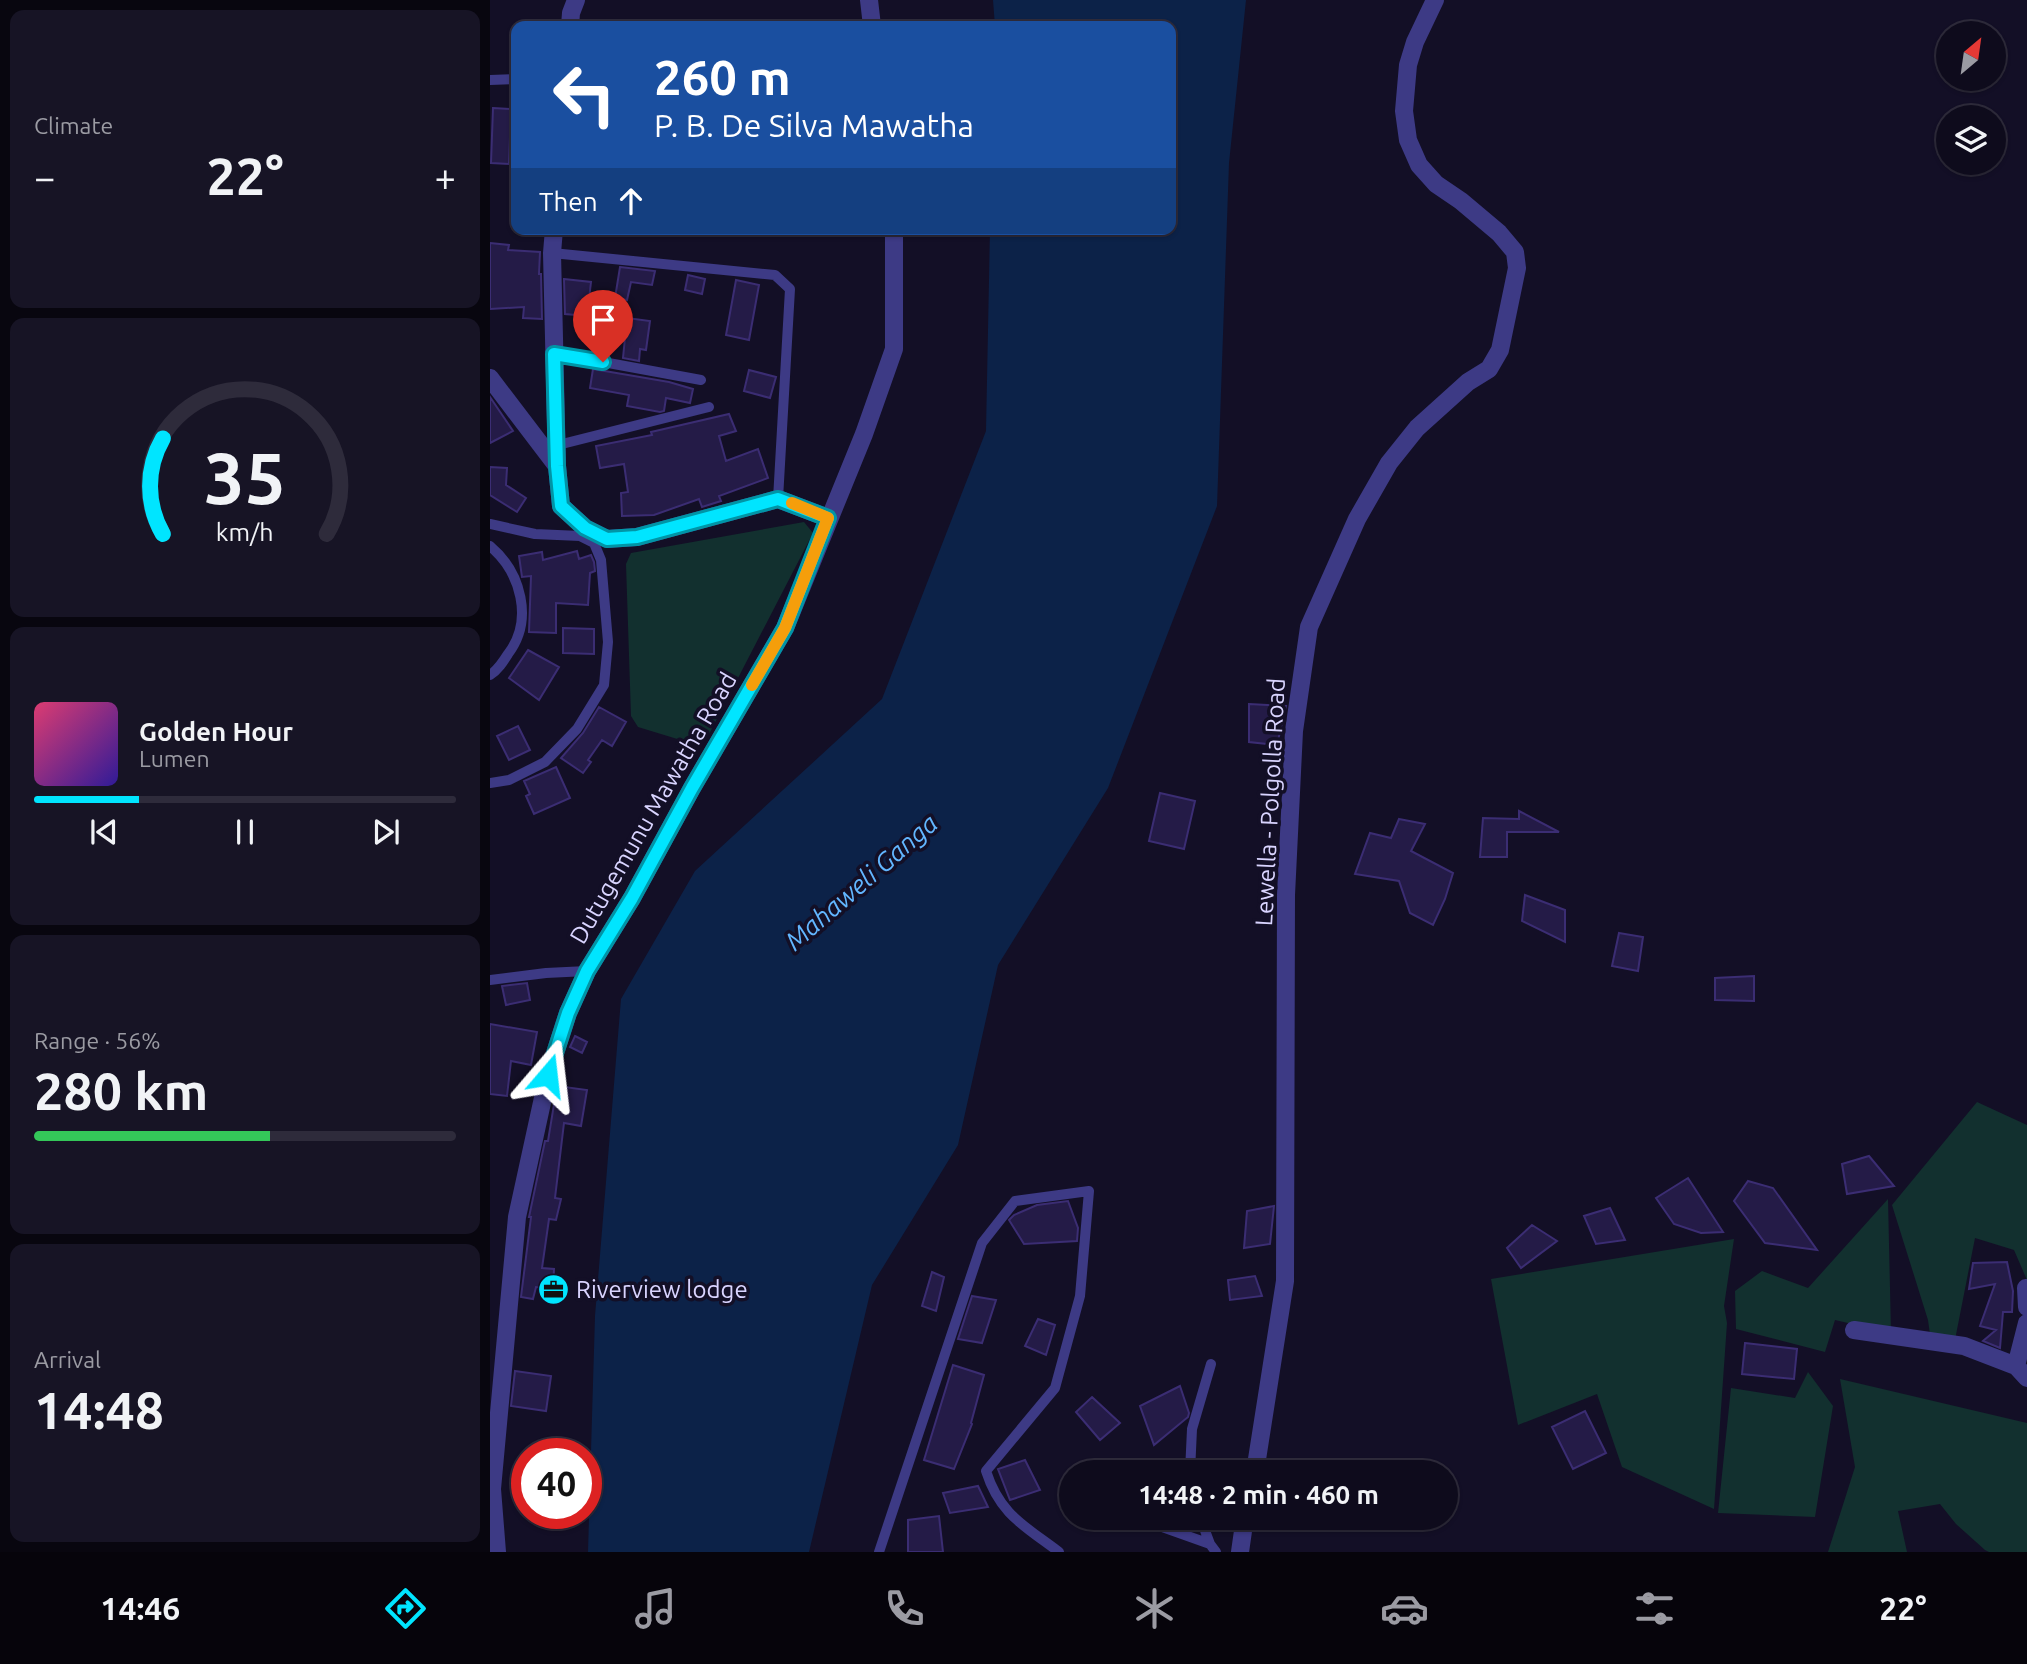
<!DOCTYPE html>
<meta charset="utf-8">
<style>
:root{--surface:#0e0b1c;--page:#171425;--text:#f1f3f6;--muted:#9b9ba3;--line:#2e2b3b;--accent:#00e5ff}
body{margin:0;font-family:Ubuntu,sans-serif;background:var(--page);color:var(--text);height:100vh;display:flex;flex-direction:column;font-size:26px;white-space:nowrap}
*{box-sizing:border-box;margin:0}
p{font-size:23px;color:var(--muted)}
.icon{flex:none;width:38px;height:38px;fill:none;stroke:currentColor;stroke-width:2;stroke-linecap:round;stroke-linejoin:round}
.map{position:relative;flex:1;overflow:hidden}
.drawer{display:flex;flex-direction:column;gap:10px;padding:10px;background:#08060f;width:490px}
.drawer>*{flex:none}
.guide{position:absolute;left:21px;top:21px;width:665px;height:214px;border-radius:14px;box-shadow:0 2px 5px #0004,0 0 0 2px var(--line);background:#1a4fa0;color:#fff;overflow:hidden}
.needle{width:46px;rotate:29deg}
.controls{position:absolute;left:1446px;top:21px;display:grid;gap:14px}
.controls a{display:grid;place-items:center;width:70px;height:70px;border-radius:50%;background:var(--surface);box-shadow:0 2px 5px #0004,0 0 0 2px var(--line);font-size:35px}
.speed{position:absolute;left:21px;top:1438px;display:flex;gap:14px;font-size:35px;font-weight:700;text-align:center}
.speed>*{display:grid;place-content:center;width:91px;height:91px;border-radius:50%;background:var(--surface);box-shadow:0 2px 5px #0004,0 0 0 2px var(--line);line-height:1}
.speed .limit{border:10px solid #d22;background:#fff;color:#111}
.pin{position:absolute;display:grid;place-items:center;width:60px;height:60px;color:#fff;margin:-72px -30px;border-radius:50% 50% 50% 0;rotate:-45deg;box-shadow:0 0 7px #0007}
.pin .icon{rotate:45deg}
.me{position:absolute;width:77px;margin:-38px;rotate:17deg;stroke-linejoin:round;filter:drop-shadow(0 0 5px #0008)}
.turn{display:flex;align-items:center;gap:24px;height:147px;padding:0 28px;font-size:32px}
.turn .icon{width:91px;height:91px;stroke-width:2.5}
.turn b{display:block;font-size:49px;line-height:60px}
.then{display:flex;align-items:center;height:66px;padding:0 28px;background:#0003;gap:14px;font-size:26px}
.big{font-size:52px;font-weight:700;line-height:1.1}
.drawer .widget{flex:1;display:flex;flex-direction:column;justify-content:center;gap:10px;min-width:0;padding:0 24px;border-radius:14px;background:var(--page)}
.drawer .dial{align-items:center;gap:0}
.dial svg{height:182px;overflow:visible;fill:none;stroke:var(--line);stroke-width:7;stroke-linecap:round;text-anchor:middle}
.dial text{fill:var(--text);stroke:none}
.song{display:flex;align-items:center;gap:21px}
.cover{width:84px;height:84px;border-radius:10px;background:linear-gradient(135deg,hsl(340 70% 55%),hsl(250 70% 35%))}
.played{height:7px;border-radius:4px;background:linear-gradient(90deg,var(--accent) 25%,var(--line) 25%)}
.keys{display:flex;justify-content:space-around;direction:ltr}
.heat{display:flex;justify-content:space-between;align-items:center;font-size:38px;direction:ltr}
.charge{height:10px;border-radius:5px;background:linear-gradient(90deg,#34c759 56%,var(--line) 0)}
.trip{position:absolute;left:569px;top:1460px;width:399px;height:70px;border-radius:35px;background:var(--surface);box-shadow:0 2px 5px #0004,0 0 0 2px var(--line);font-weight:700;line-height:70px;text-align:center}
.menu{display:flex;height:112px;justify-content:space-around;align-items:center;background:#06040b;color:var(--muted)}
.menu .icon{width:49px;height:49px}
.menu .current{color:var(--accent)}
.menu b{font-size:32px;color:var(--text)}
main{display:flex;flex:1;min-height:0}
.map>svg:first-child{display:block}
.green{fill:#12302f}
.water{fill:#0c2248}
.building{fill:#241b47;stroke:#3b2d73;stroke-width:2}
.lines{fill:none;stroke-linecap:round;stroke-linejoin:round}
.service{stroke:#3d3a85;stroke-width:10}
.minor{stroke:#3d3a85;stroke-width:18}
.tertiary{stroke:#3d3a85;stroke-width:18}
.route-casing{stroke:#0095a6;stroke-width:18}
.route{stroke:#00e5ff;stroke-width:12}
.slow{stroke:#f59e0b;stroke-width:12}
.labels{text-anchor:middle;dominant-baseline:central;stroke-width:7;stroke-linejoin:round;paint-order:stroke}
.street-label{font-size:24px;fill:#d9d4ff;stroke:#130f26}
.poi-label{font-size:24px;fill:#d9d4ff;stroke:#130f26;text-anchor:start}
.water-label{font-size:26px;font-style:italic;fill:#62b6ff;stroke:#130f26}
</style>
<main>
<section class="drawer">
<div class="widget"><p>Climate</p>
<div class="heat"><a>−</a><b class="big">22°</b><a>+</a></div>
</div>
<div class="widget dial"><svg viewBox="0 0 100 80">
<path d="M14 69A42 42 0 1 1 86 69"/>
<path d="M14 69A42 42 0 0 1 14 27" stroke="#00e5ff"/>
<text x="50" y="56" font-size="32" font-weight="700">35</text>
<text x="50" y="72" font-size="11">km/h</text>
</svg></div>
<div class="widget">
<div class="song"><i class="cover"></i><div><b>Golden Hour</b><p>Lumen</p></div></div>
<div class="played"></div>
<div class="keys"><svg class="icon" aria-label="previous" viewBox="0 0 24 24"><path d="M18 5L8 12l10 7zM5 5v14"/></svg><svg class="icon" aria-label="pause" viewBox="0 0 24 24"><path d="M8 5v14M16 5v14"/></svg><svg class="icon" aria-label="next" viewBox="0 0 24 24"><path d="M6 5l10 7-10 7zM19 5v14"/></svg></div>
</div>
<div class="widget"><p>Range · 56%</p><b class="big">280 km</b><div class="charge"></div></div>
<div class="widget"><p>Arrival</p><b class="big">14:48</b></div>
</section>
<div class="map">
<svg width="1537" height="1552" viewBox="0 0 1537 1552">
<rect width="100%" height="100%" fill="#130f26"/>
<path class="green" d="M314,522L323,533L217,738L207,745L148,727L141,716L136,564L141,553Z
M1487,1102L1537,1125V1280L1524,1250L1485,1238L1463,1350L1442,1349L1438,1320L1402,1205Z
M1398,1199L1401,1333L1345,1320L1335,1352L1246,1329L1245,1291L1272,1271L1318,1288Z
M1244,1239L1234,1306L1237,1323L1224,1509L1132,1467L1107,1394L1028,1425L1001,1279Z
M1318,1372L1343,1406L1325,1517L1228,1513L1241,1388L1305,1398Z
M1350,1379L1537,1423V1552H1499L1495,1550L1466,1524L1450,1504L1408,1511L1417,1552H1338L1365,1467Z"/>
<path class="water" d="M503,0H756L739,163L727,506L618,788L508,965L468,1145L382,1285L319,1552H98L105,1316L131,999L205,871L392,699L496,431L500,229H681V26H505Z"/>
<path class="building" d="M3,108L21,109L19,164L1,163Z
M0,243L19,245L18,250L50,252L49,274H51L52,319L33,318L34,307L0,309Z
M130,267L165,271L162,285L141,282L137,300L125,298Z
M198,275L215,279L212,294L195,290Z
M74,279L101,282L97,316L75,314Z
M246,280L269,285L259,340L236,335Z
M137,318L160,321L156,350L150,349L149,361L133,358Z
M103,369L179,382L203,389L200,403L176,398L174,411L170,412L137,406L139,395L100,388Z
M259,370L286,377L280,398L254,391Z
M0,397L23,431L0,443Z
M239,414L246,431L229,436L236,461L268,449L278,478L229,496L231,501L212,507L209,499L164,515L132,516L131,493L138,492L134,464L110,468L106,446L162,435L161,432Z
M0,467L17,468L16,485L36,498L27,512L0,495Z
M87,551L89,559L101,555L104,562L105,571L100,573L98,605L66,603V633L39,632L41,576L32,577L29,556L52,552L53,560Z
M73,628L104,629V654L73,653Z
M38,650L69,667L49,700L19,678Z
M759,704L796,706L787,745L759,742Z
M109,707L136,722L122,746L112,740L98,760L101,762L93,773L71,758L93,733Z
M28,726L40,750L19,760L7,736Z
M66,767L80,798L44,814L36,796L40,794L34,781Z
M670,793L705,801L694,849L659,841Z
M1029,811L1069,832H1017V857H990L993,818L1029,819Z
M909,819L935,824L921,851L963,873L955,899L943,925L920,913L909,881L865,874L880,833L901,838Z
M1035,895L1075,910V942L1032,921Z
M1129,933L1153,937L1148,971L1122,966Z
M1264,976V1001L1225,1000V978Z
M37,983L40,1000L16,1005L12,986Z
M0,1024L47,1032L41,1065L21,1061L17,1096L0,1094Z
M85,1036L97,1042L92,1053L80,1047Z
M67,1086L97,1090L91,1126L74,1123L65,1198L71,1199L66,1220L59,1219L52,1268L64,1269L63,1289L46,1287L43,1299L31,1297L41,1217H39L55,1141H58Z
M1379,1156L1404,1186L1357,1194L1352,1164Z
M1198,1178L1233,1232L1211,1233L1184,1224L1166,1198Z
M1258,1181L1283,1188L1327,1250L1275,1243L1244,1201Z
M578,1201L588,1228L587,1241L534,1244L519,1220L524,1215L547,1205Z
M784,1206L780,1244L754,1248L757,1211Z
M1120,1208L1135,1240L1106,1244L1094,1216Z
M1042,1225L1067,1241L1031,1268L1017,1248Z
M1517,1262L1523,1291L1522,1312H1513L1510,1348L1493,1341L1506,1330L1490,1326L1505,1284L1479,1289L1483,1263Z
M442,1272L454,1277L446,1311L432,1306Z
M765,1276L772,1296L740,1300L738,1280Z
M482,1296L506,1300L492,1343L468,1339Z
M548,1319L565,1325L556,1355L535,1346Z
M1255,1343L1307,1349L1304,1379L1252,1374Z
M463,1365L494,1375L481,1423L482,1424L464,1469L434,1460Z
M25,1371L61,1376L56,1411L21,1406Z
M690,1386L699,1413L698,1417L664,1445L650,1406Z
M602,1397L630,1423L610,1440L586,1412Z
M1095,1411L1116,1453L1083,1469L1062,1427Z
M535,1460L550,1490L520,1500L508,1469Z
M488,1486L498,1507L460,1513L453,1493Z
M449,1516L453,1552H418V1520Z"/>
<g class="lines">
<path class="service" d="M0,80L26,79
M62,253L285,275L300,289L288,499
M64,353L211,380
M68,445L219,407
M0,524L45,534L90,536L104,543L110,541
M0,546C31,572 44,620 18,654C13,662 8,670 0,675
M0,783L19,780L55,762L87,729L114,685L118,642L111,560L104,543
M0,980L56,973L97,971
M700,1472L702,1429L721,1364
M644,1517L720,1544
M710,1517L720,1544L726,1552
M389,1552L492,1243L525,1201L599,1191L590,1296L565,1388L496,1471C510,1515 535,1526 569,1552"/>
<path class="minor" d="M80,26L81,13L86,0
M64,229L62,253L67,466
M1536,1288L1537,1307
M1364,1330L1474,1346L1526,1366L1537,1378
M1526,1366L1537,1323"/>
<path class="tertiary" d="M379,0L382,26
M0,378L67,466L71,506L95,528L117,539L147,537L288,499L338,518
M765,1472L795,1281L796,895L804,731L819,627L867,519L899,463L927,428L978,382L999,369L1010,350L1027,268L1025,252L1009,233L971,201L946,184L929,165L918,140L914,111L918,65L925,42L945,0
M7,1552L2,1489L27,1217L58,1075L78,1013L97,971L142,898L202,788L295,628L374,434L404,349V229
M750,1552L755,1517"/>
</g>
<g class="lines">
<defs>
<path id="route" d="M58,1075L78,1013L97,971L142,898L202,788L295,628L338,518L288,499L147,537L117,539L95,528L71,506L67,466L64,354L113,362"/>
</defs>
<use href="#route" class="route-casing"/>
<use href="#route" class="route"/>
<path class="slow" d="M262,685L295,628L338,518L302,503"/>
</g>
<defs>
<symbol id="office-disc" viewBox="-11 -11 22 22"><circle r="9.5" fill="#00e5ff" stroke="#130f26"/><path d="M-6-3h4V-5.5h4V-3h4V5H-6ZM-1-4.5V-3h2v-1.5ZM-6 0V1H6V0Z" fill="#111"/></symbol>
</defs>
<g fill-rule="evenodd">
<use href="#office-disc" x="46" y="1272" width="35" height="35"/>
</g>
<g class="labels">
<g class="street-label">
<text transform="translate(780 802) rotate(-87)">Lewella - Polgolla Road</text>
<text transform="translate(163 808) rotate(-60)">Dutugemunu Mawatha Road</text>
</g>
<g class="poi-label">
<text x="86" y="1289">Riverview lodge</text>
</g>
<g class="water-label">
<text transform="translate(371 882) rotate(-41)">Mahaweli Ganga</text>
</g>
</g>
</svg>
<div class="controls">
<a><svg class="needle" viewBox="-14 -14 28 28"><path d="M0-13l5 13h-10z" fill="#e53935"/><path d="M0 13l5-13h-10z" fill="#9b9ba3"/></svg></a>
<a><svg class="icon" aria-label="layers" viewBox="0 0 24 24"><path d="M12 4l9 5-9 5-9-5zM3 14l9 5 9-5"/></svg></a>
</div>
<div class="speed"><div class="limit">40</div></div>
<div class="pin" style="left:113px;top:362px;background:#d93025"><svg class="icon" aria-label="arrive" viewBox="0 0 24 24"><path d="M6 21V4h12l-3 4 3 4H6"/></svg></div>
<svg class="me" style="left:58px;top:1075px" viewBox="-20 -20 40 40"><path d="M0-17L14 15 0 8-14 15z" fill="#00e5ff" stroke="#fff" stroke-width="4"/></svg>
<div class="trip">14:48 · 2 min · 460 m</div>
<div class="guide">
<div class="turn"><svg class="icon" aria-label="left" viewBox="0 0 24 24"><path d="M17 20v-9H6M10 6l-5 5 5 5"/></svg><div><b>260 m</b>P. B. De Silva Mawatha</div></div>
<div class="then">Then<svg class="icon" aria-label="ahead" viewBox="0 0 24 24"><path d="M12 20V5M6 11l6-6 6 6"/></svg></div>
</div>
</div>
</main>
<nav class="menu">
<b>14:46</b>
<svg class="icon current" aria-label="directions" viewBox="0 0 24 24"><path d="M12 3l9 9-9 9-9-9zM9 14v-3h6M13 9l2 2-2 2"/></svg>
<svg class="icon" aria-label="music" viewBox="0 0 24 24"><path d="M9 18V5l10-2v13"/><circle cx="6" cy="18" r="3"/><circle cx="16" cy="16" r="3"/></svg>
<svg class="icon" aria-label="phone" viewBox="0 0 24 24"><path d="M5 4h4l2 5-3 2q2 4 5 5l2-3 5 2v4C11 20 4 13 5 4z"/></svg>
<svg class="icon" aria-label="climate" viewBox="0 0 24 24"><path d="M12 3v18M4 7l16 10M4 17L20 7"/></svg>
<svg class="icon" aria-label="car" viewBox="0 0 24 24"><path d="M5 17H2v-5l4-1 3-4h7l3 4 3 1v5h-3M9 17h6M6 11h13"/><circle cx="7" cy="17" r="2"/><circle cx="17" cy="17" r="2"/></svg>
<svg class="icon" aria-label="filters" viewBox="0 0 24 24"><path d="M4 7h16M4 17h16"/><circle cx="9" cy="7" r="2"/><circle cx="15" cy="17" r="2"/></svg>
<b>22°</b>
</nav>
